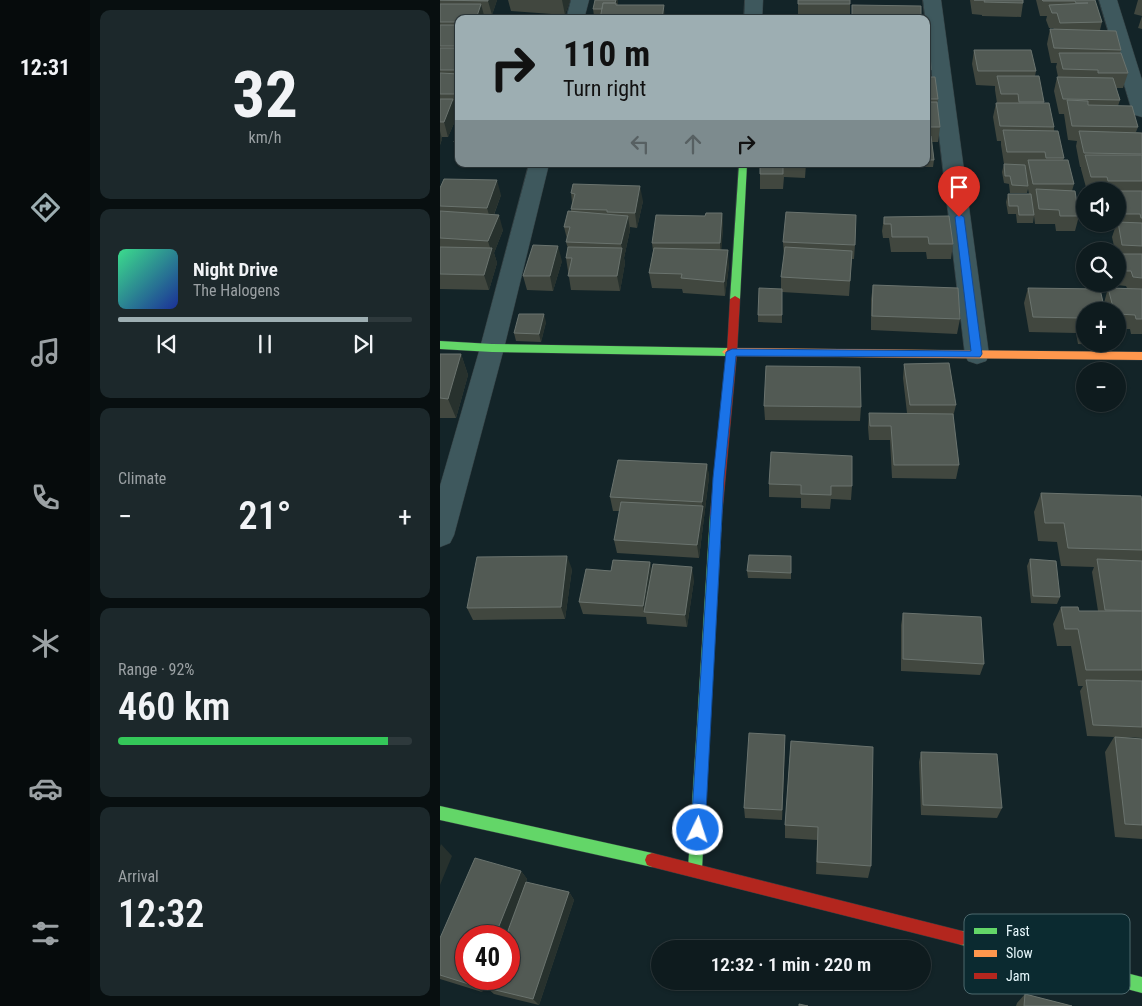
<!DOCTYPE html>
<meta charset="utf-8">
<style>
:root{--surface:#0e1b1e;--page:#1c282b;--text:#f1f3f6;--muted:#9ba1a4;--line:#2e393c;--accent:#9daeb2}
body{margin:0;font-family:"Roboto Condensed",sans-serif;background:var(--page);color:var(--text);height:100vh;display:flex;flex-direction:column;font-size:19px;white-space:nowrap}
*{box-sizing:border-box;margin:0}
p{font-size:16px;color:var(--muted)}
.icon{flex:none;width:28px;height:28px;fill:none;stroke:currentColor;stroke-width:2;stroke-linecap:round;stroke-linejoin:round}
.map{position:relative;flex:1;overflow:hidden}
.sheet{display:flex;flex-direction:column;gap:10px;padding:10px;background:#080f10;width:350px}
.sheet>*{flex:none}
.banner{position:absolute;left:15px;top:15px;width:475px;height:152px;border-radius:10px;box-shadow:0 1px 4px #0004,0 0 0 1px var(--line);background:#9daeb2;color:#111;overflow:hidden}
.buttons{position:absolute;left:636px;top:182px;display:grid;gap:10px}
.buttons a{display:grid;place-items:center;width:50px;height:50px;border-radius:50%;background:var(--surface);box-shadow:0 1px 4px #0004,0 0 0 1px var(--line);font-size:25px}
.speed{position:absolute;left:15px;top:925px;display:flex;gap:10px;font-size:25px;font-weight:700;text-align:center}
.speed>*{display:grid;place-content:center;width:65px;height:65px;border-radius:50%;background:var(--surface);box-shadow:0 1px 4px #0004,0 0 0 1px var(--line);line-height:1}
.speed .limit{border:8px solid #d22;background:#fff;color:#111}
.pin{position:absolute;display:grid;place-items:center;width:42px;height:42px;color:#fff;margin:-51px -21px;border-radius:50% 50% 50% 0;rotate:-45deg;box-shadow:0 0 5px #0007}
.pin .icon{rotate:45deg}
.me{position:absolute;width:55px;margin:-28px;rotate:4deg;stroke-linejoin:round;filter:drop-shadow(0 0 4px #0008)}
.turn{display:flex;align-items:center;gap:18px;height:105px;padding:0 25px;font-size:22px}
.turn .icon{width:65px;height:65px;stroke-width:2.5}
.turn b{display:block;font-size:35px;line-height:42px}
.lanes{display:flex;align-items:center;height:48px;padding:0 25px;background:#0003;justify-content:center;gap:25px;direction:ltr}
.lanes .off{opacity:.35}
.big{font-size:38px;font-weight:600;line-height:1.1}
.sheet .tile{flex:1;display:flex;flex-direction:column;justify-content:center;gap:8px;min-width:0;padding:0 18px;border-radius:10px;background:var(--page)}
.sheet .dial{align-items:center;gap:0}
.dial b{font-size:65px;line-height:1}
.song{display:flex;align-items:center;gap:15px}
.cover{width:60px;height:60px;border-radius:8px;background:linear-gradient(135deg,hsl(150 70% 55%),hsl(230 70% 35%))}
.played{height:5px;border-radius:2px;background:linear-gradient(90deg,var(--accent) 85%,var(--line) 85%)}
.keys{display:flex;justify-content:space-around;direction:ltr}
.heat{display:flex;justify-content:space-between;align-items:center;font-size:28px;direction:ltr}
.charge{height:8px;border-radius:4px;background:linear-gradient(90deg,#34c759 92%,var(--line) 0)}
.trip{position:absolute;left:211px;top:940px;width:280px;height:50px;border-radius:25px;background:var(--surface);box-shadow:0 1px 4px #0004,0 0 0 1px var(--line);font-weight:600;line-height:50px;text-align:center}
main{display:flex;flex:1;min-height:0}
.tab-bar{display:flex;flex-direction:column;width:90px;justify-content:space-around;align-items:center;background:#060b0c;color:var(--muted)}
.tab-bar .icon{width:35px;height:35px}
.tab-bar .current{color:var(--accent)}
.tab-bar b{font-size:22px;color:var(--text)}
.map>svg:first-child{display:block}
.lines{fill:none;stroke-linecap:round;stroke-linejoin:round}
.street-casing{stroke:#354043;stroke-width:1}
.fast-casing{stroke:#354043;stroke-width:1}
.slow-casing{stroke:#354043;stroke-width:1}
.jam-casing{stroke:#354043;stroke-width:1}
.street{fill:#3e585d;fill-rule:evenodd}
.fast{fill:#63d668;fill-rule:evenodd}
.slow{fill:#ff974d;fill-rule:evenodd}
.jam{fill:#b3261e;fill-rule:evenodd}
.wall{fill:#41473f}
.shaded-wall{fill:#27312d}
.building{fill:#525a54;stroke:#6a736e}
.route{fill:#1a73e8;stroke:#114b97}
.key{fill:#0b2a30;stroke:#4d686d;stroke-width:1}
.key-label{font-size:14px;fill:#e7f8fc}
</style>
<main>
<nav class="tab-bar">
<b>12:31</b>
<svg class="icon current" aria-label="directions" viewBox="0 0 24 24"><path d="M12 3l9 9-9 9-9-9zM9 14v-3h6M13 9l2 2-2 2"/></svg>
<svg class="icon" aria-label="music" viewBox="0 0 24 24"><path d="M9 18V5l10-2v13"/><circle cx="6" cy="18" r="3"/><circle cx="16" cy="16" r="3"/></svg>
<svg class="icon" aria-label="phone" viewBox="0 0 24 24"><path d="M5 4h4l2 5-3 2q2 4 5 5l2-3 5 2v4C11 20 4 13 5 4z"/></svg>
<svg class="icon" aria-label="climate" viewBox="0 0 24 24"><path d="M12 3v18M4 7l16 10M4 17L20 7"/></svg>
<svg class="icon" aria-label="car" viewBox="0 0 24 24"><path d="M5 17H2v-5l4-1 3-4h7l3 4 3 1v5h-3M9 17h6M6 11h13"/><circle cx="7" cy="17" r="2"/><circle cx="17" cy="17" r="2"/></svg>
<svg class="icon" aria-label="filters" viewBox="0 0 24 24"><path d="M4 7h16M4 17h16"/><circle cx="9" cy="7" r="2"/><circle cx="15" cy="17" r="2"/></svg>
</nav>
<section class="sheet">
<div class="tile dial"><b>32</b><p>km/h</p></div>
<div class="tile">
<div class="song"><i class="cover"></i><div><b>Night Drive</b><p>The Halogens</p></div></div>
<div class="played"></div>
<div class="keys"><svg class="icon" aria-label="previous" viewBox="0 0 24 24"><path d="M18 5L8 12l10 7zM5 5v14"/></svg><svg class="icon" aria-label="pause" viewBox="0 0 24 24"><path d="M8 5v14M16 5v14"/></svg><svg class="icon" aria-label="next" viewBox="0 0 24 24"><path d="M6 5l10 7-10 7zM19 5v14"/></svg></div>
</div>
<div class="tile"><p>Climate</p>
<div class="heat"><a>−</a><b class="big">21°</b><a>+</a></div>
</div>
<div class="tile"><p>Range · 92%</p><b class="big">460 km</b><div class="charge"></div></div>
<div class="tile"><p>Arrival</p><b class="big">12:32</b></div>
</section>
<div class="map">
<svg width="702" height="1006" viewBox="0 0 702 1006">
<rect width="100%" height="100%" fill="#132428"/>
<g class="lines">
<defs>
<path id="street" d="M131,0H149L144,19H126Z
M305,0H323L322,19H304Z
M483,0H501L549,355L546,361L537,364L528,361L525,355Z
M659,0H677L702,80V117L695,115L692,111Z
M89,164H109L64,348L14,535L10,543L0,547V486L40,348Z"/>
<path id="fast" d="M299,164H307L300,299L295,302L290,299Z
M0,341L52,344L287,348L292,352L287,356L52,352L0,349Z
M276,510L280,512L282,515L262,869L260,874L255,876L250,874L248,869L270,515L272,512Z
M0,806L212,853L217,855L219,860L217,865L212,867L0,820Z
M522,931L702,977V993L522,945L517,943L515,938L517,933Z"/>
<path id="slow" d="M287,348L702,352V360L287,356L282,352Z"/>
<path id="jam" d="M295,296L300,299L297,352L282,515L280,518H272L270,515L287,352L290,299Z
M212,853L522,931L527,933L529,938L527,943L522,945L212,867L207,865L205,860L207,855Z"/>
</defs>
<use href="#street" class="street-casing"/>
<use href="#fast" class="fast-casing"/>
<use href="#slow" class="slow-casing"/>
<use href="#jam" class="jam-casing"/>
<use href="#street" class="street"/>
<use href="#fast" class="fast"/>
<use href="#slow" class="slow"/>
<use href="#jam" class="jam"/>
</g>
<path class="wall" d="M0,0H57L52,15H44L45,19H19V109H16L18,114L8,137H2V139L0,145Z
M68,0H130L125,15L71,11Z
M358,0L410,4V19L358,18Z
M530,0H583V3L581,17L542,16V15L532,14Z
M596,0H655L662,22L660,30L681,50L680,53L688,73L683,88H676L680,100L678,106L698,127L696,132L702,133V334H691L690,329H678V311H666L664,303L668,288H687L686,286L677,285L676,284H678V251H675L672,237L675,228H659L657,224H678V191H647L641,169V167H640L636,146L637,141L628,140L624,114H619L614,91L617,77H618L616,67L617,63H611L607,44L610,29H614L613,28H609L606,20L607,16H600Z
M698,0H702V29L698,28L702,16L694,14Z
M178,2V5L160,17L154,16L153,9Z
M486,39L487,51L491,70L490,77L498,99L497,105L500,127L498,142H492L494,160L493,167H473V164H486Z
M534,50L596,71L595,76L604,102V103L614,127V131L624,158L623,160L634,184L632,191L639,216L635,231H616L615,224H595L594,216L593,223H577L576,214H568L566,202L568,194H589L588,189L587,193H570L569,184L564,183L562,172L564,164L561,145V141H557L553,117L556,103H557L555,90V86L536,85L532,64Z
M19,129V157L14,142Z
M63,164H89L88,166L64,165Z
M174,164H203V166H174Z
M320,164H366L365,178L344,177L343,189H320Z
M0,188L61,195L54,215L63,230L54,253L57,263L49,290L0,289Z
M131,193L203,201L197,228L190,227V230L184,258L185,263L180,291L131,290L126,258L128,249L126,242L127,239L124,227L131,211V209L132,202Z
M282,213L283,228L281,250L289,265L285,296L243,293L242,289L212,288L209,273L213,251L212,243L265,216Z
M444,217L513,244L511,259H487L486,252H451L449,238H443L442,231Z
M343,242L415,245L414,259H412L409,296L342,292V323L318,322V315L341,289V277L344,256Z
M122,261L113,291L87,290L83,276Z
M433,285L520,319L517,334L431,330V299Z
M588,288L645,311V344H664V345L638,344L636,333L589,332L584,303Z
M106,322L101,342L76,341L74,333Z
M0,354H21L28,375L16,418H0Z
M464,364L516,405L513,417L519,465L516,479L452,478L450,440H429L428,427L429,413H467L463,378Z
M324,406L421,407L420,421L325,420Z
M267,464L269,477L259,558L177,553L174,540L180,511H173L170,497Z
M329,484L412,486L411,500L391,499L390,509L361,508V498L329,497Z
M601,493L702,502V738L684,737L702,739V839L675,837L665,752L674,737L647,736L640,691L643,686H638L631,646H617L613,624L621,607L639,611H658L652,572L654,567L621,566L617,542L598,541L594,512Z
M351,556V579L308,578L307,571Z
M590,559L620,597L617,604L591,603L587,566Z
M210,562L212,571L254,580L247,627L207,624L206,617L143,614L139,602L171,571Z
M132,569L125,619L33,620L27,608Z
M463,613L544,664L540,675L461,671V625Z
M351,741L431,866L428,878L376,874L377,840L345,838V825Z
M345,745L342,820L305,818L304,808Z
M481,752L562,808L557,818L481,815L479,762Z
M81,871L87,879L86,882L129,892L134,900L99,1005L54,994L47,988L82,893L65,936H26V979H48L42,992L0,979V938Z
M585,994L632,1006H576L577,1003Z"/>
<path class="shaded-wall" d="M48,0H57L52,15L48,1Z
M122,0H130L125,15Z
M176,0H178V2L177,8L173,9Z
M41,4L45,19H36Z
M224,5L225,19H222Z
M19,65V78L17,70Z
M19,85V106L15,94Z
M13,99L18,114L8,137L4,122Z
M0,131L2,139L0,145Z
M57,180L61,195L51,222L47,208Z
M200,186L203,201L197,228L195,213Z
M282,213L283,228L281,258L280,243Z
M59,215L63,230L54,253L57,263L49,290L44,275L51,251L48,241Z
M188,216L190,230L184,258L185,263L180,291L177,276L182,249L181,244Z
M118,246L122,261L113,291L110,276Z
M288,250L289,265L285,296L284,282Z
M104,314L106,322L101,342L99,334Z
M21,354L28,375L16,418L8,399Z
M267,464L269,477L259,558L257,545Z
M127,556L132,569L125,619L121,607Z
M210,562L213,575L204,612L205,618L203,606Z
M252,567L254,580L247,627L245,615Z
M345,735V745L342,820V810Z
M1,844L12,856L0,885V847Z
M81,871L87,879L65,936H55Z
M129,892L134,900L99,1005L93,999Z
M38,979H48L42,992L35,986Z"/>
<path class="building" d="M0,0H48V1Z
M155,0H176L175,3H163L162,9H153Z
M358,0H410V4H358Z
M534,0H583V3L544,2L545,0Z
M602,0H655L662,22L620,23L617,13H612L609,5L648,3H636L635,1H603Z
M163,3H176V5H224L222,19H160Z
M0,4H41L36,19H19V22H0Z
M412,5L481,6V19H412Z
M0,25H19V46H0Z
M610,29L676,31L681,50L614,48Z
M0,48H19V65L17,70H0Z
M534,50H591L596,71H538Z
M486,51L490,52L491,70H486Z
M619,53H681L688,73H658V70L623,69Z
M0,73L19,74V85L15,94H0Z
M557,76H599L604,102H579L578,94H561Z
M486,77H495L498,99H486Z
M617,77L673,78L680,100L623,99Z
M0,99H13L4,122H0Z
M627,100L648,101V105L692,106L698,127L632,126Z
M486,102H497L500,127H486Z
M556,103H609L614,127L560,126Z
M19,129V142H14Z
M563,130L618,131L624,158H606L605,152H567Z
M639,131L702,133V154L644,153Z
M486,136H491L494,160H486Z
M645,155H702V181H668L667,177H651Z
M588,160H628L634,184H593Z
M320,164H343V174H320Z
M564,164L585,165L588,186L572,185L570,176H565Z
M4,179L57,180L47,208L0,206V188Z
M133,184L200,186L195,213L167,212V210L131,209L135,194L131,193Z
M596,189L635,191L639,216H620L619,210L599,209Z
M678,191H702V218H701L700,214H678Z
M568,194H591L594,215H579L578,206H569Z
M0,211L59,215L48,241L0,238Z
M128,211L188,216L181,244L126,242L130,227H124Z
M346,212L416,215L415,245L343,242Z
M266,213H282L280,243H212L216,215L265,216Z
M509,216L513,244H489L488,237H452L451,224H444V217Z
M678,222L702,223V246L682,245Z
M93,245L118,246L110,276H83Z
M0,247L52,248L44,275L0,274Z
M128,247L182,248L177,276H128L132,258H126Z
M345,247L412,251L410,281L341,277Z
M214,248L288,250L284,282L241,278L242,274L209,273Z
M678,254H702V278L693,277L691,271H682L679,259H678Z
M433,285L518,288L520,319L432,316Z
M319,288L342,289V315H318Z
M588,288L660,289L665,311H645V330L643,329L640,318L593,317Z
M668,288L702,289V319H696L695,315L678,314V311H674Z
M79,314H104L99,334L74,333Z
M0,354H21L8,399L0,398Z
M509,363L516,405H470L464,364Z
M326,366L420,367L421,407L324,406Z
M429,413L513,414L519,465H454L451,426H430Z
M331,452L412,456V486H391V495L361,494V485L329,484Z
M178,460L267,464L262,502L170,497Z
M601,493L701,496L702,502V550L628,548L624,523H605Z
M181,502L263,506L257,545L174,540Z
M309,555L351,556V573L307,571Z
M127,556L121,607L27,608L37,557Z
M590,559L616,561L620,597L593,596Z
M657,559L702,561V611L665,610Z
M173,560L210,562L203,606L139,602L146,569L171,571Z
M213,564L252,567L245,615L204,612Z
M621,607H638L639,611H702V670H646L638,629H625Z
M463,613L541,617L544,664L463,659Z
M646,680L702,681V727L653,725Z
M309,733L345,735L342,810L304,808Z
M675,737L702,739V825L685,824Z
M351,741L433,747L431,866L377,862L378,827L345,825Z
M481,752L557,754L562,808L483,805Z
M35,858L81,871L55,936H26V979H38L35,986L0,975V938Z
M86,882L129,892L93,999L47,988L50,979H69V936H66Z
M585,994L632,1006H584Z
M359,1004L368,1006H359Z"/>
<path class="route" d="M519,214L524,217L542,354L540,357L296,356L284,478L265,830L263,835L258,837L253,835L251,830L273,478L286,352L292,349L531,351L515,217Z"/>
<rect x="524" y="914" width="166" height="80" rx="8" class="key"/>
<rect x="534" y="928" width="23" height="6" fill="#63d668"/>
<rect x="534" y="950" width="23" height="7" fill="#ff974d"/>
<rect x="534" y="973" width="23" height="6" fill="#b3261e"/>
<g class="key-label">
<text x="566" y="936">Fast</text>
<text x="566" y="958">Slow</text>
<text x="566" y="981">Jam</text>
</g>
</svg>
<div class="buttons">
<a><svg class="icon" aria-label="sound" viewBox="0 0 24 24"><path d="M4 9h4l5-4v14l-5-4H4zM17 9q2 3 0 6"/></svg></a>
<a><svg class="icon" aria-label="search" viewBox="0 0 24 24"><circle cx="10" cy="10" r="6"/><path d="M15 15l6 6"/></svg></a>
<a>+</a>
<a>−</a>
</div>
<div class="speed"><div class="limit">40</div></div>
<div class="pin" style="left:519px;top:217px;background:#d93025"><svg class="icon" aria-label="arrive" viewBox="0 0 24 24"><path d="M6 21V4h12l-3 4 3 4H6"/></svg></div>
<svg class="me" style="left:258px;top:830px" viewBox="-20 -20 40 40"><circle r="17" fill="#1a73e8" stroke="#fff" stroke-width="3"/><path d="M0-11L8 9 0 5-8 9z" fill="#fff"/></svg>
<div class="trip">12:32 · 1 min · 220 m</div>
<div class="banner">
<div class="turn"><svg class="icon" aria-label="right" viewBox="0 0 24 24"><path d="M7 20v-9h11M14 6l5 5-5 5"/></svg><div><b>110 m</b>Turn right</div></div>
<div class="lanes"><svg class="icon off" aria-label="left" viewBox="0 0 24 24"><path d="M17 20v-9H6M10 6l-5 5 5 5"/></svg><svg class="icon off" aria-label="ahead" viewBox="0 0 24 24"><path d="M12 20V5M6 11l6-6 6 6"/></svg><svg class="icon" aria-label="right" viewBox="0 0 24 24"><path d="M7 20v-9h11M14 6l5 5-5 5"/></svg></div>
</div>
</div>
</main>
